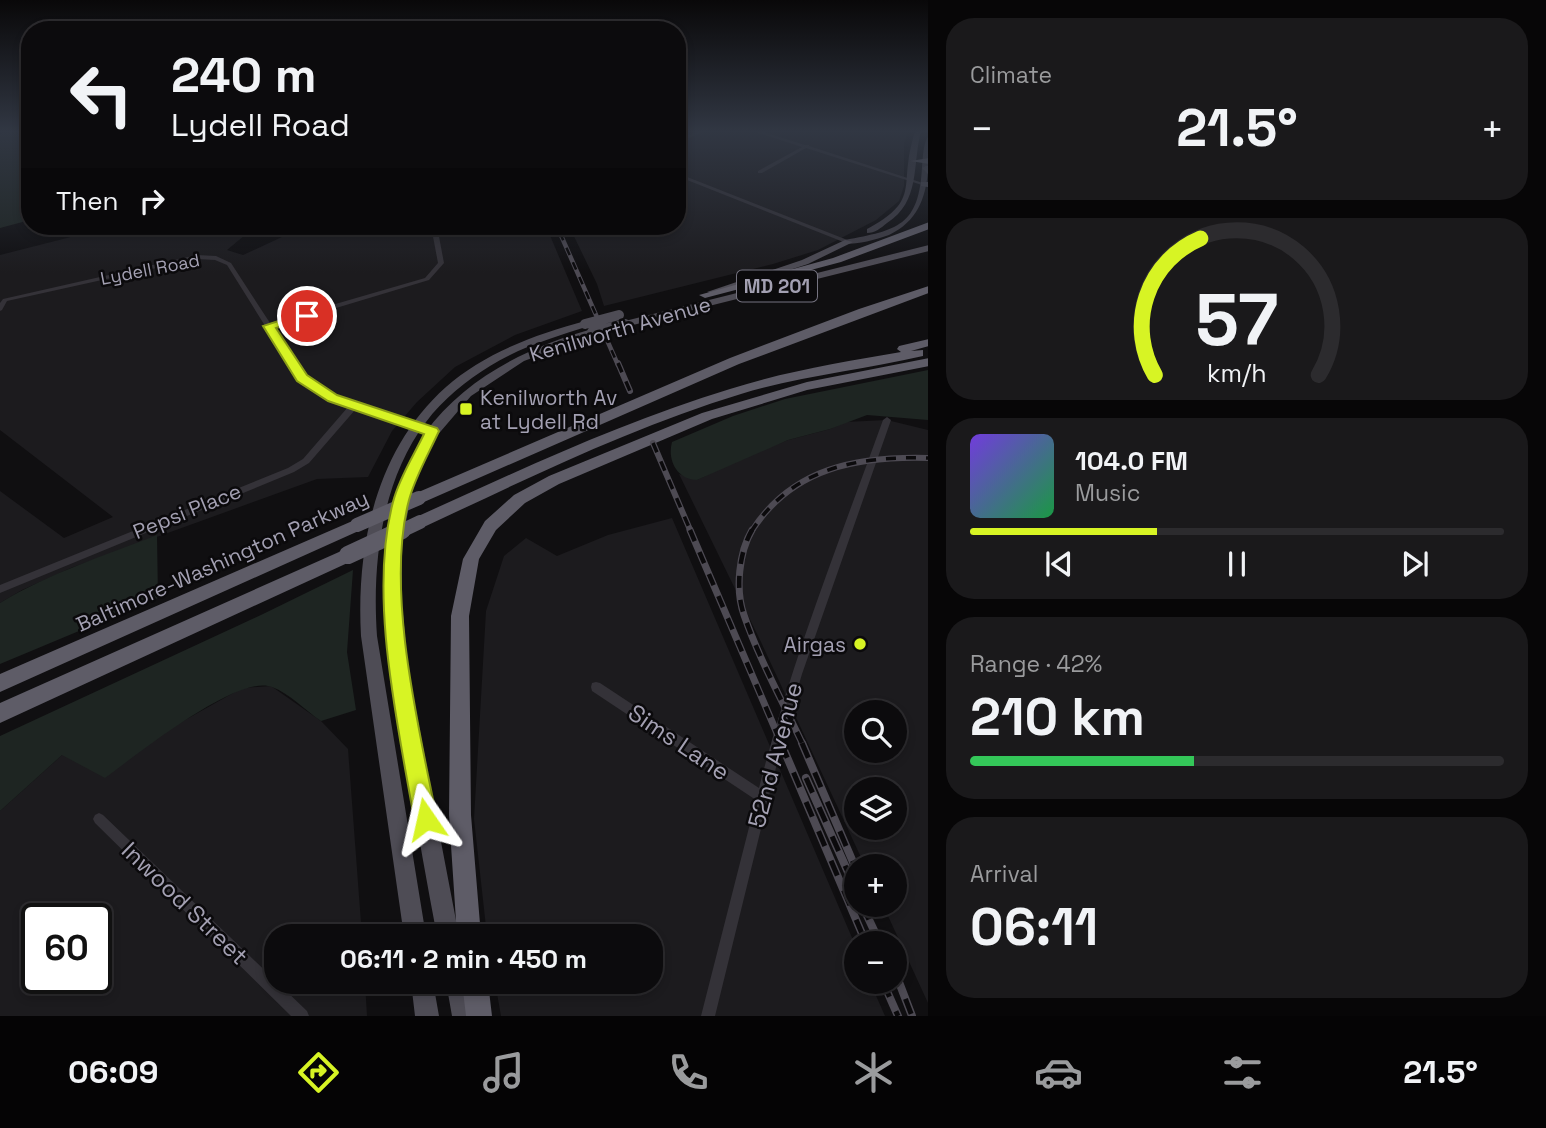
<!DOCTYPE html>
<meta charset="utf-8">
<style>
:root{--surface:#0c0b0d;--page:#1a191b;--text:#f1f3f6;--muted:#9a9b9d;--line:#2c2b2e;--accent:#d7f424}
body{margin:0;font-family:"Space Grotesk",sans-serif;background:var(--page);color:var(--text);height:100vh;display:flex;flex-direction:column;font-size:26px;white-space:nowrap}
*{box-sizing:border-box;margin:0}
p{font-size:23px;color:var(--muted)}
.icon{flex:none;width:38px;height:38px;fill:none;stroke:currentColor;stroke-width:2;stroke-linecap:round;stroke-linejoin:round}
.map{position:relative;flex:1;overflow:hidden}
.panel{display:flex;flex-direction:column;gap:18px;padding:18px;background:#070607;width:618px}
.panel>*{flex:none}
.banner{position:absolute;left:21px;top:21px;width:665px;height:214px;border-radius:28px;box-shadow:0 4px 10px #0003,0 0 0 2px var(--line);background:#0c0b0d;color:var(--text);overflow:hidden}
.buttons{position:absolute;left:844px;top:700px;display:grid;gap:14px}
.buttons a{display:grid;place-items:center;width:63px;height:63px;border-radius:50%;background:var(--surface);box-shadow:0 4px 10px #0003,0 0 0 2px var(--line);font-size:35px}
.speed{position:absolute;left:21px;top:903px;display:flex;gap:14px;font-size:35px;font-weight:700;text-align:center}
.speed>*{display:grid;place-content:center;width:91px;height:91px;border-radius:50%;background:var(--surface);box-shadow:0 4px 10px #0003,0 0 0 2px var(--line);line-height:1}
.speed .limit{border:4px solid #111;border-radius:10px;background:#fff;color:#111}
.pin{position:absolute;display:grid;place-items:center;width:60px;height:60px;color:#fff;margin:-30px;border:4px solid #fff;border-radius:50%;box-shadow:0 2px 7px #0007}
.me{position:absolute;width:77px;margin:-38px;rotate:349deg;stroke-linejoin:round;filter:drop-shadow(0 0 5px #0008)}
.turn{display:flex;align-items:center;gap:24px;height:147px;padding:0 35px;font-size:32px}
.turn .icon{width:91px;height:91px;stroke-width:2.5}
.turn b{display:block;font-size:49px;line-height:60px}
.then{display:flex;align-items:center;height:66px;padding:0 35px;background:#0003;gap:14px;font-size:26px}
.big{font-size:52px;font-weight:700;line-height:1.1}
.panel .card{flex:1;display:flex;flex-direction:column;justify-content:center;gap:10px;min-width:0;padding:0 24px;border-radius:28px;background:var(--page)}
.panel .dial{align-items:center;gap:0}
.dial svg{height:182px;overflow:visible;fill:none;stroke:var(--line);stroke-width:7;stroke-linecap:round;text-anchor:middle}
.dial text{fill:var(--text);stroke:none}
.song{display:flex;align-items:center;gap:21px}
.cover{width:84px;height:84px;border-radius:10px;background:linear-gradient(135deg,hsl(260 70% 55%),hsl(140 70% 35%))}
.played{height:7px;border-radius:4px;background:linear-gradient(90deg,var(--accent) 35%,var(--line) 35%)}
.keys{display:flex;justify-content:space-around;direction:ltr}
.heat{display:flex;justify-content:space-between;align-items:center;font-size:38px;direction:ltr}
.charge{height:10px;border-radius:5px;background:linear-gradient(90deg,#34c759 42%,var(--line) 0)}
.trip{position:absolute;left:264px;top:924px;width:399px;height:70px;border-radius:28px;background:var(--surface);box-shadow:0 4px 10px #0003,0 0 0 2px var(--line);font-weight:700;line-height:70px;text-align:center}
.dock{display:flex;height:112px;justify-content:space-around;align-items:center;background:#050405;color:var(--muted)}
.dock .icon{width:49px;height:49px}
.dock .active{color:var(--accent)}
.dock b{font-size:32px;color:var(--text)}
main{display:flex;flex:1;min-height:0}
.map>svg:first-child{display:block}
.built{fill:#1c1b1e;fill-rule:evenodd}
.green{fill:#1e2522}
.lines{fill:none;stroke-linecap:round;stroke-linejoin:round}
.street{fill:#343238;fill-rule:evenodd}
.secondary{fill:#403e46;fill-rule:evenodd}
.primary{fill:#4e4c55;fill-rule:evenodd}
.highway{fill:#5e5c67;fill-rule:evenodd}
.rail-far4-casing{stroke:#4d4a53;stroke-width:3.5}
.rail-far3-casing{stroke:#4d4a53;stroke-width:4.5}
.rail-far2-casing{stroke:#4d4a53;stroke-width:6}
.rail-far1-casing{stroke:#4d4a53;stroke-width:7}
.rail-casing{stroke:#4d4a53;stroke-width:8}
.rail-far4{stroke:#0b0a0c;stroke-width:2;stroke-dasharray:6;stroke-linecap:butt}
.rail-far3{stroke:#0b0a0c;stroke-width:2.5;stroke-dasharray:8;stroke-linecap:butt}
.rail-far2{stroke:#0b0a0c;stroke-width:3.5;stroke-dasharray:10;stroke-linecap:butt}
.rail-far1{stroke:#0b0a0c;stroke-width:4.5;stroke-dasharray:12;stroke-linecap:butt}
.rail{stroke:#0b0a0c;stroke-width:5;stroke-dasharray:16;stroke-linecap:butt}
.primary-bridge{stroke:#4e4c55;stroke-width:10}
.highway-bridge-far1{stroke:#5e5c67;stroke-width:14}
.highway-bridge{stroke:#5e5c67;stroke-width:18}
.route{fill:#d7f424;stroke:#8c9f17;stroke-width:2}
.poi-dot{fill:#d7f424;stroke:#0b0a0c;stroke-width:2.5}
.labels{text-anchor:middle;dominant-baseline:central;stroke-width:5;stroke-linejoin:round;paint-order:stroke}
.far-street-label{font-size:18px;fill:#a3a0b2;stroke:#0b0a0c}
.shield{fill:#0b0a0c;stroke:#757380;stroke-width:2}
.shield-label{font-size:19px;font-weight:bold;fill:#a3a0b2}
.street-label{font-size:21px;fill:#a3a0b2;stroke:#0b0a0c}
.poi-label{font-size:21px;fill:#a3a0b2;stroke:#0b0a0c;text-anchor:start}
.near-street-label{font-size:24px;fill:#a3a0b2;stroke:#0b0a0c}
</style>
<main>
<div class="map">
<svg width="929" height="1016" viewBox="0 0 929 1016">
<rect width="100%" height="100%" fill="#100f11"/>
<path class="built" d="M677,131H908L904,143V186L899,201L876,220L818,250L773,264L604,306L597,284L569,226H677Z
M114,226H256L227,250L243,255L297,230L298,226H546L582,311L515,335L455,367L417,402L392,431L368,477L317,479L71,568L22,590L0,603V491L64,538L113,517L0,430V255Z
M887,420L928,430V1003L883,905H894V866H865L761,642L679,474L697,480L744,457L788,440L830,429L845,422ZM856,712H894V751H856ZM856,789H894V828H856Z
M672,518L856,947V982H870L885,1016H501L495,982H651V936H487L474,819L486,611L504,556L526,538L557,556L608,535Z
M271,686L321,721L348,749L362,936H276V982H365L367,1016H0V811L62,755L178,724L242,688ZM37,919H96V978H37Z"/>
<path class="green" d="M11,131H30V220L0,228V134Z
M928,370V420L867,415L830,429L788,440L697,480C677,480 667,460 672,442L733,416L785,399Z
M157,535L158,598L0,664V603C49,573 104,556 157,535Z
M353,570L347,652L356,710L321,721C306,711 289,693 272,687C238,673 134,757 105,778L62,755L0,811V736L263,614Z"/>
<g class="lines">
<path class="street" d="M699,131H705L677,143V140Z
M753,131H760L805,145H809V146L926,184L922,185L806,148L762,173H758V171L802,147Z
M677,173L850,241L851,242L846,243L677,176Z
M431,226H437L444,263L429,280L273,327L305,376L318,387L334,395L367,409L435,429L436,431L435,433H429L355,410L309,463L294,472L0,593V585L288,468L303,459L348,407L328,399L299,380L227,265L215,260L197,259L7,301L2,310L0,311V303L3,299L197,255L216,256L231,263L270,323L425,278L438,263Z
M887,417L891,420L802,674L783,739L715,1016H701L756,800L592,691L591,687L592,683L596,682L600,683L759,788C791,662 839,542 883,420Z
M99,813L103,815L307,1011L309,1016H291L95,823L93,819L95,815Z"/>
<path class="secondary" d="M915,131H921C912,165 921,201 887,223C881,228 875,233 867,233V229C878,223 890,216 898,206C908,194 906,178 908,164C909,152 912,142 915,131Z
M929,135C929,178 929,216 889,235C875,240 859,244 845,244V240C898,230 919,226 922,167C923,156 923,143 929,135Z"/>
<path class="primary" d="M926,166H929V175L922,168Z
M921,182H929V187L921,186Z
M845,240L853,242L808,264L716,294L707,292L802,260Z
M929,245V251L625,327L620,324L621,322Z
M585,321L589,322V326C555,337 520,347 490,366C466,381 443,399 426,422C381,481 372,565 377,636L426,936H404L361,636C356,546 376,449 446,387C484,353 537,334 585,321Z
M592,329L596,330V334L524,361L471,396L435,438L413,486L402,542V603L408,669L459,936H437C427,884 418,832 409,780C391,678 365,560 411,462C415,453 419,442 425,433C465,378 528,347 592,329Z
M411,982H433L439,1016H415Z
M446,982H468L476,1016H452Z"/>
<path class="highway" d="M929,158V164L910,161Z
M929,222V229L841,262L705,298L699,295L833,258Z
M929,286V293L739,364L424,502H414L411,498L414,494L730,358L859,309Z
M929,339V346L911,351L923,350V356C863,370 800,376 741,394C632,427 529,478 426,526H414L412,522L414,518C518,471 621,422 730,389C786,371 844,362 901,352L897,349L899,346Z
M929,358V366L807,390L712,419L559,484L525,503L496,530L479,559L469,616L471,815L481,936H457L449,815L451,616L463,559L485,521L514,495L549,476L702,413L807,382Z
M357,519L363,521L365,525L363,529L0,692V674Z
M348,548L354,550L356,555L354,560L0,723V703Z
M462,982H488L492,1016H466Z"/>
<defs>
<path id="rail-far4" d="M557,226L561,234"/>
<path id="rail-far3" d="M560,233L618,365"/>
<path id="rail-far2" d="M618,363L630,391
M653,443L691,532
M751,532C792,467 858,456 929,458"/>
<path id="rail-far1" d="M690,530L782,745
M752,530C739,552 735,590 744,615C759,659 783,702 803,745"/>
<path id="rail" d="M781,743L866,943
M802,743L856,869
M806,778L856,890
M862,905L880,943
M894,969L912,1016
M883,982L898,1016"/>
</defs>
<use href="#rail-far4" class="rail-far4-casing"/>
<use href="#rail-far3" class="rail-far3-casing"/>
<use href="#rail-far2" class="rail-far2-casing"/>
<use href="#rail-far1" class="rail-far1-casing"/>
<use href="#rail" class="rail-casing"/>
<use href="#rail-far4" class="rail-far4"/>
<use href="#rail-far3" class="rail-far3"/>
<use href="#rail-far2" class="rail-far2"/>
<use href="#rail-far1" class="rail-far1"/>
<use href="#rail" class="rail"/>
<path class="primary-bridge" d="M585,324L619,315
M592,332L625,324"/>
<path class="highway-bridge-far1" d="M357,525L419,498
M399,532L420,522"/>
<path class="highway-bridge" d="M348,555L402,530"/>
</g>
<linearGradient id="sky" x2="0" y2="1"><stop stop-color="#090809"/><stop offset="0.48" stop-color="#313743"/><stop offset="1" stop-color="#313743" stop-opacity="0"/></linearGradient>
<rect width="929" height="273" fill="url(#sky)"/>
<path class="route" d="M303,313L313,316L276,328L307,375L337,395L437,428L439,431C429,453 415,477 409,500C385,590 419,729 437,819L434,827L426,830L418,827L414,819C398,724 368,596 393,502C399,478 414,455 424,434L328,401L297,381L263,326Z"/>
<g class="poi-dot">
<rect x="459" y="402" width="14" height="14" rx="3.5"/>
<circle cx="860" cy="644" r="7"/>
</g>
<g class="labels">
<g class="far-street-label">
<text transform="translate(150 269) rotate(-11)">Lydell Road</text>
</g>
<rect class="shield" x="737" y="270.5" width="80" height="31" rx="5"/>
<g class="shield-label">
<text x="777" y="286">MD 201</text>
</g>
<g class="street-label">
<text transform="translate(620 329) rotate(-16)">Kenilworth Avenue</text>
<text transform="translate(187 511) rotate(-22)">Pepsi Place</text>
<text transform="translate(222 561) rotate(-24)">Baltimore-Washington Parkway</text>
</g>
<g class="poi-label">
<text x="480" y="397">Kenilworth Av<tspan x="480" dy="24">at Lydell Rd</tspan></text>
<text x="846" y="644" text-anchor="end">Airgas</text>
</g>
<g class="near-street-label">
<text transform="translate(679 742) rotate(34)">Sims Lane</text>
<text transform="translate(775 755) rotate(-75)">52nd Avenue</text>
<text transform="translate(185 903) rotate(44)">Inwood Street</text>
</g>
</g>
</svg>
<div class="buttons">
<a><svg class="icon" aria-label="search" viewBox="0 0 24 24"><circle cx="10" cy="10" r="6"/><path d="M15 15l6 6"/></svg></a>
<a><svg class="icon" aria-label="layers" viewBox="0 0 24 24"><path d="M12 4l9 5-9 5-9-5zM3 14l9 5 9-5"/></svg></a>
<a>+</a>
<a>−</a>
</div>
<div class="speed"><div class="limit">60</div></div>
<div class="pin" style="left:307px;top:316px;background:#d93025"><svg class="icon" aria-label="arrive" viewBox="0 0 24 24"><path d="M6 21V4h12l-3 4 3 4H6"/></svg></div>
<svg class="me" style="left:426px;top:819px" viewBox="-20 -20 40 40"><path d="M0-17L14 15 0 8-14 15z" fill="#d7f424" stroke="#fff" stroke-width="4"/></svg>
<div class="trip">06:11 · 2 min · 450 m</div>
<div class="banner">
<div class="turn"><svg class="icon" aria-label="left" viewBox="0 0 24 24"><path d="M17 20v-9H6M10 6l-5 5 5 5"/></svg><div><b>240 m</b>Lydell Road</div></div>
<div class="then">Then<svg class="icon" aria-label="right" viewBox="0 0 24 24"><path d="M7 20v-9h11M14 6l5 5-5 5"/></svg></div>
</div>
</div>
<section class="panel">
<div class="card"><p>Climate</p>
<div class="heat"><a>−</a><b class="big">21.5°</b><a>+</a></div>
</div>
<div class="card dial"><svg viewBox="0 0 100 80">
<path d="M14 69A42 42 0 1 1 86 69"/>
<path d="M14 69A42 42 0 0 1 34 9" stroke="#d7f424"/>
<text x="50" y="56" font-size="32" font-weight="700">57</text>
<text x="50" y="72" font-size="11">km/h</text>
</svg></div>
<div class="card">
<div class="song"><i class="cover"></i><div><b>104.0 FM</b><p>Music</p></div></div>
<div class="played"></div>
<div class="keys"><svg class="icon" aria-label="previous" viewBox="0 0 24 24"><path d="M18 5L8 12l10 7zM5 5v14"/></svg><svg class="icon" aria-label="pause" viewBox="0 0 24 24"><path d="M8 5v14M16 5v14"/></svg><svg class="icon" aria-label="next" viewBox="0 0 24 24"><path d="M6 5l10 7-10 7zM19 5v14"/></svg></div>
</div>
<div class="card"><p>Range · 42%</p><b class="big">210 km</b><div class="charge"></div></div>
<div class="card"><p>Arrival</p><b class="big">06:11</b></div>
</section>
</main>
<nav class="dock">
<b>06:09</b>
<svg class="icon active" aria-label="directions" viewBox="0 0 24 24"><path d="M12 3l9 9-9 9-9-9zM9 14v-3h6M13 9l2 2-2 2"/></svg>
<svg class="icon" aria-label="music" viewBox="0 0 24 24"><path d="M9 18V5l10-2v13"/><circle cx="6" cy="18" r="3"/><circle cx="16" cy="16" r="3"/></svg>
<svg class="icon" aria-label="phone" viewBox="0 0 24 24"><path d="M5 4h4l2 5-3 2q2 4 5 5l2-3 5 2v4C11 20 4 13 5 4z"/></svg>
<svg class="icon" aria-label="climate" viewBox="0 0 24 24"><path d="M12 3v18M4 7l16 10M4 17L20 7"/></svg>
<svg class="icon" aria-label="car" viewBox="0 0 24 24"><path d="M5 17H2v-5l4-1 3-4h7l3 4 3 1v5h-3M9 17h6M6 11h13"/><circle cx="7" cy="17" r="2"/><circle cx="17" cy="17" r="2"/></svg>
<svg class="icon" aria-label="filters" viewBox="0 0 24 24"><path d="M4 7h16M4 17h16"/><circle cx="9" cy="7" r="2"/><circle cx="15" cy="17" r="2"/></svg>
<b>21.5°</b>
</nav>
